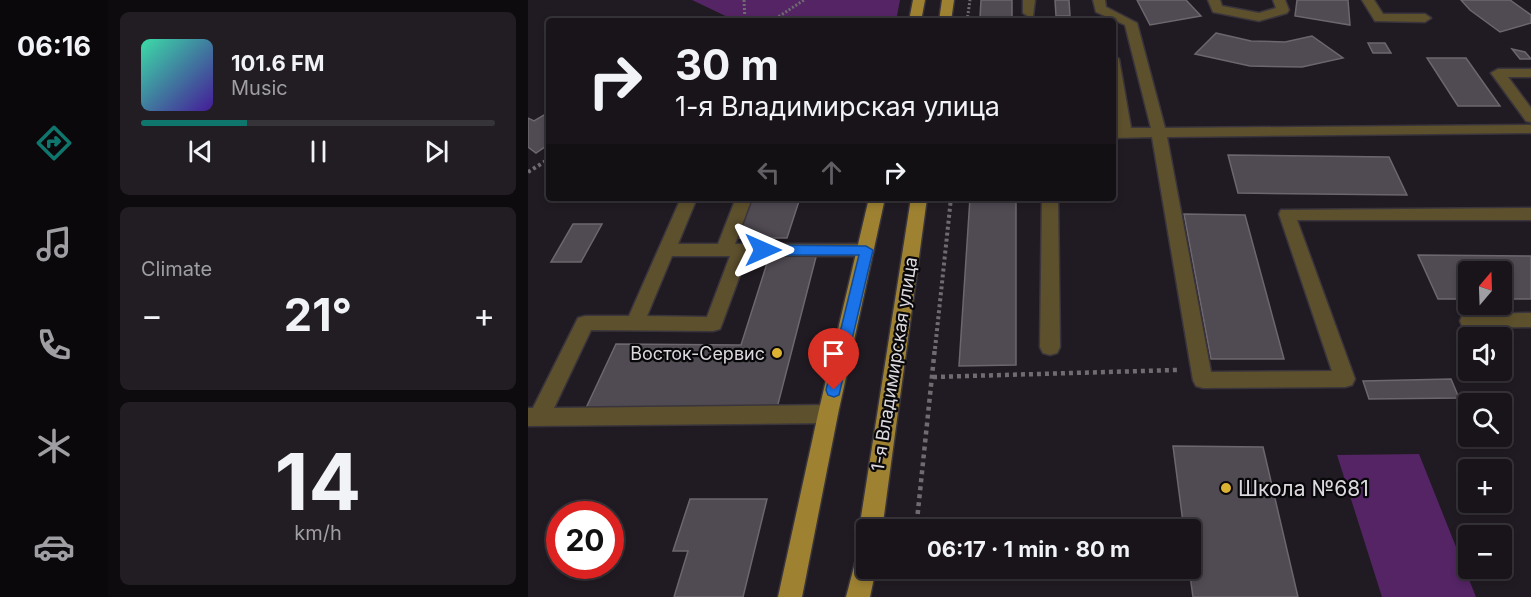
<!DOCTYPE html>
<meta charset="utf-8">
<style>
:root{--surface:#18141a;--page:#211d23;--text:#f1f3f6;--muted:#9f9ea2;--line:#363339;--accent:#0f766e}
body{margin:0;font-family:Inter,sans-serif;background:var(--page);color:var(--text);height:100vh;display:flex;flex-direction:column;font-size:22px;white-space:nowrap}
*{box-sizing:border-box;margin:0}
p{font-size:20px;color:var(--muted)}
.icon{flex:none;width:33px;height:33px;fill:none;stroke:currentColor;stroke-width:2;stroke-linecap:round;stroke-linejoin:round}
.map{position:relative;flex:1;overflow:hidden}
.panel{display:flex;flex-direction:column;gap:12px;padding:12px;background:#0d0b0e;width:420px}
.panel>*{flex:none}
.banner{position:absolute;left:18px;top:18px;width:570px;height:183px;border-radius:6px;box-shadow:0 3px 9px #0003,0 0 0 2px var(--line);background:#18141a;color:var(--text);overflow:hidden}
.needle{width:39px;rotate:19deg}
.controls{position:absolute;left:930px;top:261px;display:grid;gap:12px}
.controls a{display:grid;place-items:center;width:54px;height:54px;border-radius:6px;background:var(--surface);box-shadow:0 3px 9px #0003,0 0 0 2px var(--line);font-size:30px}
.speed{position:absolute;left:18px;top:501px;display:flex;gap:12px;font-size:30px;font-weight:700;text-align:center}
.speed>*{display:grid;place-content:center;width:78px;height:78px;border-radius:50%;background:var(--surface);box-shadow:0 3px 9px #0003,0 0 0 2px var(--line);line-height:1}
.speed .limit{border:9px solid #d22;background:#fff;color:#111}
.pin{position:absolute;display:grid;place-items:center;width:51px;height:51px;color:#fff;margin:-62px -26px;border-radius:50% 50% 50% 0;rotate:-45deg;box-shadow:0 0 6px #0007}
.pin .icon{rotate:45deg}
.me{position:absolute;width:66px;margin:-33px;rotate:90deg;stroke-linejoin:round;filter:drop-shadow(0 0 4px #0008)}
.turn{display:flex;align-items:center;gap:21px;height:126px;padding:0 30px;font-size:27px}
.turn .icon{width:78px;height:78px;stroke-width:2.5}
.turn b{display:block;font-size:42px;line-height:51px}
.lanes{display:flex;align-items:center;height:57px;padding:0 30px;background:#0003;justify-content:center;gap:30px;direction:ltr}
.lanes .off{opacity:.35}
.big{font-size:45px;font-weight:700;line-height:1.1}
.panel .card{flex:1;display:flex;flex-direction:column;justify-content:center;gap:9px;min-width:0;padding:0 21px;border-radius:9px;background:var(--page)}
.panel .dial{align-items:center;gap:0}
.dial b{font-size:78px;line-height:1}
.song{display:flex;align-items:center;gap:18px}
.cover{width:72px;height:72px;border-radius:9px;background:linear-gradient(135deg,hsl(160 70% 55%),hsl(260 70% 35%))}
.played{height:6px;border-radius:3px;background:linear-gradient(90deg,var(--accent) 30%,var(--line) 30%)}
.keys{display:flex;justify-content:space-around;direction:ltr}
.heat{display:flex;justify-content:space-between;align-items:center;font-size:33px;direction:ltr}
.trip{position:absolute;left:328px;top:519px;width:345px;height:60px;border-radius:6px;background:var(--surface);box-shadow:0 3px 9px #0003,0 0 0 2px var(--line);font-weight:700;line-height:60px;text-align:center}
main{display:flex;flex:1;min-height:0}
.tab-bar{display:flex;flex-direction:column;width:108px;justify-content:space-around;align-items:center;background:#0a080a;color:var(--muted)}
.tab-bar .icon{width:42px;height:42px}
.tab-bar .on{color:var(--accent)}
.tab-bar b{font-size:27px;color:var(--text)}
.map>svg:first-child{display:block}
.green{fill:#542464}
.building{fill:#504a52;stroke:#6c676e;stroke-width:1.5}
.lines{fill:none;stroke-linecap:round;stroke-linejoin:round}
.minor-casing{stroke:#3a353c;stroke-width:3}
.major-casing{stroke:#3a353c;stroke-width:3}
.path-far2{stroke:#706b71;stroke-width:3;stroke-dasharray:2 2;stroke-linecap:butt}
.path-far1{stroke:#706b71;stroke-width:4;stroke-dasharray:3 3;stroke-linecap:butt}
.path{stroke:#706b71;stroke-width:4.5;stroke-dasharray:4 4;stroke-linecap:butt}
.minor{fill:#5d502d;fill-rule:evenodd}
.major{fill:#9e8232;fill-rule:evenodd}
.route{fill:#1a73e8;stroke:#114b97;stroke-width:1.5}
.poi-dot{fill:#dcb233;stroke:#080709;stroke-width:2}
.labels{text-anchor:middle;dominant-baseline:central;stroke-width:4.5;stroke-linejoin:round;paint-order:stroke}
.poi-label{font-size:18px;fill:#dcd8dd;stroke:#080709;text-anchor:end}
.street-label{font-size:18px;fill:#dcd8dd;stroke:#080709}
.near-poi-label{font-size:21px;fill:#dcd8dd;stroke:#080709;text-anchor:start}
</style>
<main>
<nav class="tab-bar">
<b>06:16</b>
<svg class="icon on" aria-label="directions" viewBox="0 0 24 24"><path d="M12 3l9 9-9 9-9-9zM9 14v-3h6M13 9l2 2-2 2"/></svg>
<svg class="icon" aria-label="music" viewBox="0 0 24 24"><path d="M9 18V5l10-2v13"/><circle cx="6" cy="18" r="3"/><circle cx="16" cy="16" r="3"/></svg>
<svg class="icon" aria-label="phone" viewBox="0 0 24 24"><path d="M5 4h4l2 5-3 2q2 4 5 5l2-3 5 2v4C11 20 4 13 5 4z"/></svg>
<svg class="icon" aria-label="climate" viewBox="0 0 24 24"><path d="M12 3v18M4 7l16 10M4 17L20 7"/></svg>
<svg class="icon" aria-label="car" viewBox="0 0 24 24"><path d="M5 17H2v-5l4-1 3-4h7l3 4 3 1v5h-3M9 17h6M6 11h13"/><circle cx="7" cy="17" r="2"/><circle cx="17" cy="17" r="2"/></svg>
</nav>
<section class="panel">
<div class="card">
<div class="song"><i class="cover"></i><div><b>101.6 FM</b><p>Music</p></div></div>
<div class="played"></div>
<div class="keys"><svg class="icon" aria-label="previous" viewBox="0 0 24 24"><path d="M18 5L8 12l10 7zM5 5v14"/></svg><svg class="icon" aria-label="pause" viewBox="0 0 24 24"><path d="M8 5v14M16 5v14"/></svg><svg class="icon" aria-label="next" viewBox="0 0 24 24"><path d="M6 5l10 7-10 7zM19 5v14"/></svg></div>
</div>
<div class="card"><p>Climate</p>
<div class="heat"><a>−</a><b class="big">21°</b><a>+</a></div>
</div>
<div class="card dial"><b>14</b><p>km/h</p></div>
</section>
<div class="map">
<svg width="1003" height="597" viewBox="0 0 1003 597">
<rect width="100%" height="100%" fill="#201b22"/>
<path class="green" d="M164,0H372L368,21H208Z
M891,454L948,597H854L809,455Z"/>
<path class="building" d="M453,0H484V18H452Z
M527,0H541L542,16H528Z
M609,0H658L673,16L622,25Z
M769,0H820L822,25L767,16Z
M933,0H982L1003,15V23L972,32L942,10Z
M688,33L723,41L757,42L784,36L815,58L774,67L722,66L667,54Z
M840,43H857L863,53H845Z
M984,49L997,52L1003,59H992Z
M899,58H938L972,106H930Z
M21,112V144L8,153L0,147V118L6,121Z
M700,155L861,157L879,195L710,193Z
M220,198H272L259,238H204Z
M442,198H488V365L431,366Z
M656,214L717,215L756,359H683Z
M45,224H74L53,262H23Z
M890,255L1003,256V299H974V272H940V299H910Z
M241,257H288L249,408H58L88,344L213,345Z
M923,379L931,398L841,399L835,381Z
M645,446L735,447L770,597H665L661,568L663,530H656Z
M162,499H239L215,597H146L160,551H145Z"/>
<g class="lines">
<defs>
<path id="minor" d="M495,0H507L505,16L501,17L495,13Z
M565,0H577L578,7L609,23L637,128L1003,125V133L639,137L683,372L804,371L751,214L753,210L1003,208V220H769L827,379L824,385L817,387L675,388L668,386L665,380L624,137L585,138V128H589L585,102V55L591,59L603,128H623L597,25L568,12Z
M680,0H692L694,6L731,13L748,8L745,0H757L761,10L759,13L731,21L685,12Z
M834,0H846L855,14H897L903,18L897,22L847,21Z
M970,69H1003V77H980L1003,108V122L998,121L963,73Z
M153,198H169L150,244H190L208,198H224L207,244H338L344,246L346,250L344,254L338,256H219L194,324L192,329L185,331L63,330L26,408L300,405L307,408L310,414L307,420L300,423L0,426V408H5L50,318L57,316H101ZM144,256H202L179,317L119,316Z
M514,198H530L532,347L529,353L522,355L515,353L512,347Z
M1003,313V327L941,328L934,326L932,321L934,316L941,314Z"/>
<path id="major" d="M385,0H397L393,21H381Z
M414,0H426L423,21H411Z
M341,198H357L310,414L274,597H250L290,414Z
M383,198H399L354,530H339V540L334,538L331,530Z
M339,544V568H348L342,597H318L331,548Z"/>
</defs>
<use href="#minor" class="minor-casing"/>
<use href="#major" class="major-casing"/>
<path class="path-far2" d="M216,0L217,21
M244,21L276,0
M439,21L442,0"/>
<path class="path-far1" d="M0,172L21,159
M407,349L423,198"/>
<path class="path" d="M405,377L649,370
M388,530L407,347"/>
<use href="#minor" class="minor"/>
<use href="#major" class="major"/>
</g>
<path class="route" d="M235,245L338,246L345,250L311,395L306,397L300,395L298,390L331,255H235L228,250Z"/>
<g class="poi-dot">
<circle cx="249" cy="353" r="6"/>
<circle cx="698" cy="488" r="6"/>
</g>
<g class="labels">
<g class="poi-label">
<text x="237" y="353">Восток-Сервис</text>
</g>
<g class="street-label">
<text transform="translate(366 364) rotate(-81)">1-я Владимирская улица</text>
</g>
<g class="near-poi-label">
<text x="710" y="488">Школа №681</text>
</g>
</g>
</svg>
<div class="controls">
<a><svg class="needle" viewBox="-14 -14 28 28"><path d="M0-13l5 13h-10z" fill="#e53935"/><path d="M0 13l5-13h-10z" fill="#9f9ea2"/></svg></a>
<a><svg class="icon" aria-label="sound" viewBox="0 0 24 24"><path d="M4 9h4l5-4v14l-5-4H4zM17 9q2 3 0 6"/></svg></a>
<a><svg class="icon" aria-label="search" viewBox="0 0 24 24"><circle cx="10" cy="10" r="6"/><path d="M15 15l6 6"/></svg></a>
<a>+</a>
<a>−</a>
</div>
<div class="speed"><div class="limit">20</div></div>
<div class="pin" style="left:306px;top:390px;background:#d93025"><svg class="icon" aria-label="arrive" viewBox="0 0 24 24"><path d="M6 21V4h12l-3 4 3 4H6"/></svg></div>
<svg class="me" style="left:235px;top:250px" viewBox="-20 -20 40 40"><path d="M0-17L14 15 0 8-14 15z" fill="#1a73e8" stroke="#fff" stroke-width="4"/></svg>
<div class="trip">06:17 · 1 min · 80 m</div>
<div class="banner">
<div class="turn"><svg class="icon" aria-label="right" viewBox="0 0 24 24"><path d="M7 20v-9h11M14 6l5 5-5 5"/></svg><div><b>30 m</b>1-я Владимирская улица</div></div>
<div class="lanes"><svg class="icon off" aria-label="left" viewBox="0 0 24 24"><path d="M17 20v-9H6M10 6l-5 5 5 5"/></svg><svg class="icon off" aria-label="ahead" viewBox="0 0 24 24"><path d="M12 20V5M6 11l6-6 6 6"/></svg><svg class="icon" aria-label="right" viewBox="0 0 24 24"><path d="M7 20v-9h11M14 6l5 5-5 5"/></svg></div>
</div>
</div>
</main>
